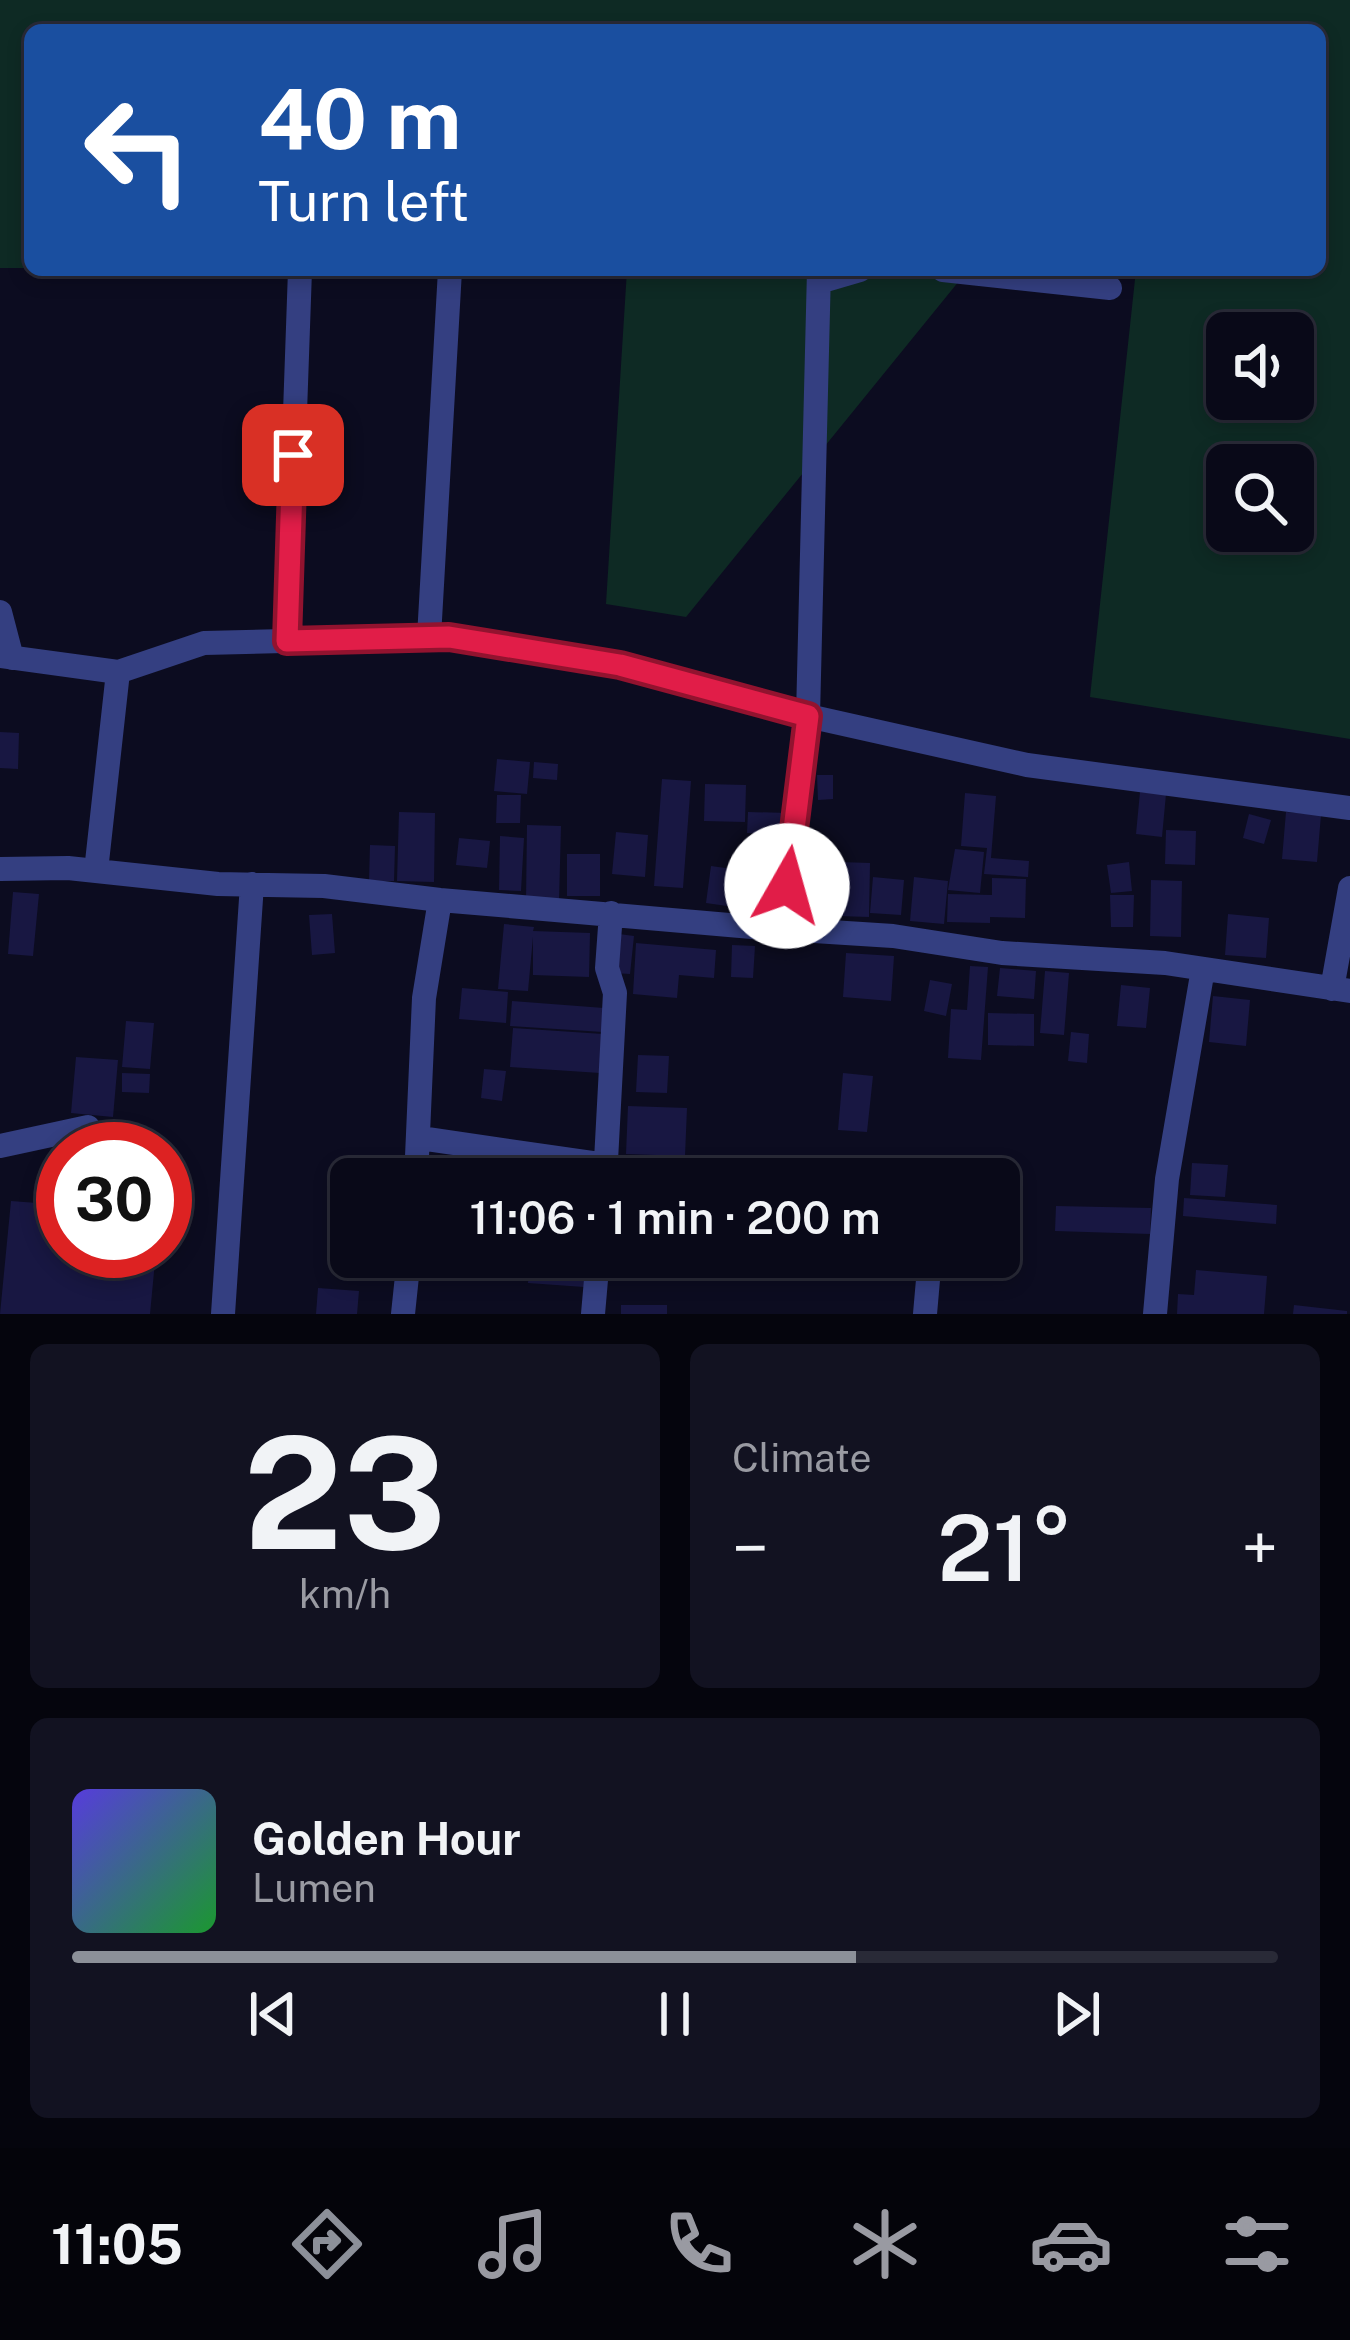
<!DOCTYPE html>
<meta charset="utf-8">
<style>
:root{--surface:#090918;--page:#121221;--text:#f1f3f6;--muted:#999aa2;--line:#292a37;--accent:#8c9099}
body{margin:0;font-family:"Public Sans",sans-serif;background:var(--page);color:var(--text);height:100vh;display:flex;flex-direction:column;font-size:45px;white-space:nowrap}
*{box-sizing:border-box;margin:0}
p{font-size:39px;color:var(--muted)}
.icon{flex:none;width:66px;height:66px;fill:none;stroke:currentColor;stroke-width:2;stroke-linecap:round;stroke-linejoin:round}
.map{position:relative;height:1314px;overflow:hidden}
.details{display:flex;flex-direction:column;gap:30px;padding:30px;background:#05050d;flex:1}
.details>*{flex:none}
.banner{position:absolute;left:24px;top:24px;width:1302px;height:252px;border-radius:18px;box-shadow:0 6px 18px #0003,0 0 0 3px var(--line);background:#1a4fa0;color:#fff;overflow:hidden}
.buttons{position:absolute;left:1206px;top:312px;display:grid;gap:24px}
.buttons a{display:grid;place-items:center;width:108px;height:108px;border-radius:18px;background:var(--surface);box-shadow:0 6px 18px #0003,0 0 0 3px var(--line);font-size:60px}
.speed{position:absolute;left:36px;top:1122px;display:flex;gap:24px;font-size:60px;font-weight:700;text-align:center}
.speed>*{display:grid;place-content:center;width:156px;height:156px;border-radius:50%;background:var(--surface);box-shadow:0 6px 18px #0003,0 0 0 3px var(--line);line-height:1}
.speed .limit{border:18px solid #d22;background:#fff;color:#111}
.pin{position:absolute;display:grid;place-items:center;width:102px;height:102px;color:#fff;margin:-51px;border-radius:24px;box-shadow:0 6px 18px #0006}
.me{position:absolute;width:132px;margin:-66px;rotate:7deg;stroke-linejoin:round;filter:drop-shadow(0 0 9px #0008)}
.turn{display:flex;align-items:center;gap:42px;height:252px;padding:0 36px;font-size:54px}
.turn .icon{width:156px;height:156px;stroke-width:2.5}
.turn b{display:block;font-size:84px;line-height:102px}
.big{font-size:90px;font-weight:600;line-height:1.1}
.details .widget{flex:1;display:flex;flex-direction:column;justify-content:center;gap:18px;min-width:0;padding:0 42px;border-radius:18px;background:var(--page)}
.details .dial{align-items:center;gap:0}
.dial b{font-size:156px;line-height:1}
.song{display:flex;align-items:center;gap:36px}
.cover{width:144px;height:144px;border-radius:18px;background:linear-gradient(135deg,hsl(250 70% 55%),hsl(130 70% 35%))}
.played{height:12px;border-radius:6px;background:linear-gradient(90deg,var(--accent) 65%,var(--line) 65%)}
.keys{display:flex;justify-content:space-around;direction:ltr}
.heat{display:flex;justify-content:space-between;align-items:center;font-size:66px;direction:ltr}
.details .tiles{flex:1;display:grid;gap:30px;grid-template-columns:1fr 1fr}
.widget:last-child{grid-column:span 2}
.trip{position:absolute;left:330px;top:1158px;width:690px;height:120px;border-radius:18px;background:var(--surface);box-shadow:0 6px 18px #0003,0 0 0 3px var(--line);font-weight:600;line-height:120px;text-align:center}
.tabs{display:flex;height:192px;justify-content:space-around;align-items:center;background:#04040a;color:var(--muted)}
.tabs .icon{width:84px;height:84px}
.tabs .current{color:var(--accent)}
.tabs b{font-size:54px;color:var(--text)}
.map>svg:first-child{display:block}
.green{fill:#0e2a24;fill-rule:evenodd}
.building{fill:#181742}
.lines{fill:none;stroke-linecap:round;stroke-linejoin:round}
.minor{stroke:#343f81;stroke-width:24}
.route-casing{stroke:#92132f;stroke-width:30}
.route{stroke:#e11d48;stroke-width:21}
</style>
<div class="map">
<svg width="1350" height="1314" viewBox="0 0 1350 1314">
<rect width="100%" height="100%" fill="#0c0c20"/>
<path class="green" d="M0,0H1350V739L1090,697L1136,270H1320V30H30V268H0ZM1227,333H1293V399H1227ZM1227,465H1293V531H1227Z
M627,270H968L686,617L606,604Z"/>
<path class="building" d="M0,732L19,733L18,769L0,768Z
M497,759L530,762L527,794L494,791Z
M534,762L558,764L557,780L533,778Z
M817,775H833V799L818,800Z
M662,779L691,781L683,888L654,886Z
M705,784L746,785L745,822L704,821Z
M1140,792L1166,794L1162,837L1136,834Z
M965,793L996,796L991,858L1029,861L1028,877L984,874L987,848L961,846Z
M497,795H521L520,823H496Z
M399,812L435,813L434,882L397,881Z
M748,812L790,813V835L747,833Z
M1286,812L1321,815L1317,862L1282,859Z
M1249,814L1271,820L1264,844L1243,838Z
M527,825L561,826L559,901H526Z
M1166,830L1196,831L1195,865L1165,864Z
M616,832L648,835L645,877L612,874Z
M500,836L524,838L521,891L499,890Z
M459,838L490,841L487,868L456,865Z
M370,845L395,846L394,881H369Z
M955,849L984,852L980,893L948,890Z
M567,854H600V896H567Z
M839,862L870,863L869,917L838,916Z
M1129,862L1132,891L1111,893L1107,865Z
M711,866L740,870L734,907L706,903Z
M873,877L904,880L901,915L870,913Z
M914,877L948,881L944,924L910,921Z
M992,878L1026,879L1025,918L990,917V923L947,922L948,894L992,895Z
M1151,880L1182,881L1181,937L1150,936Z
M804,881L828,886L821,915L798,911Z
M13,892L39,894L33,956L8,954Z
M1110,895H1134L1133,927H1111Z
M332,914L335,953L312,955L309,915Z
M1228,914L1269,918L1266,958L1225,955Z
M504,924L534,927L533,931L590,933L589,977L533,975V937L528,991L498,989Z
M619,934L634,936L630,974L615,973Z
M636,943L716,950L714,978L679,975L677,998L633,994Z
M732,945L755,946L753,978L731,977Z
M846,953L894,956L891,1001L843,997Z
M970,966L988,967L981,1060L948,1058L951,1009L967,1010Z
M1000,968L1036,971L1034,999L997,996Z
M1045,971L1069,973L1064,1035L1040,1033Z
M930,980L952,984L946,1016L924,1011Z
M1121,985L1150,988L1146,1028L1117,1026Z
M462,988L508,992L506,1023L459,1019Z
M1213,996L1250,1000L1246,1046L1209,1042Z
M512,1001L604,1008L603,1032L510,1026Z
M988,1013L1034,1014V1046L988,1045Z
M126,1021L154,1023L150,1069L122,1067Z
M513,1028L603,1034L600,1073L510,1067Z
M1071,1032L1089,1034L1087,1063L1068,1061Z
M638,1055L669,1056L667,1093L636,1092Z
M76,1057L118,1060L113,1117L71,1113Z
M484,1069L506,1071L502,1101L481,1098Z
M122,1073L150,1074L149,1093L122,1092Z
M843,1073L873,1076L867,1132L838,1130Z
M628,1106L687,1108L685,1156L626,1154Z
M1192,1163L1228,1165L1225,1197L1190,1195Z
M1184,1198L1277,1205L1276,1224L1183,1216Z
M11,1201L63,1205V1251H156L150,1314H0Z
M1056,1206L1151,1208L1150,1234L1055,1231Z
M530,1257H587L584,1287L528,1283Z
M1196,1270L1267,1276L1264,1314H1177L1178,1294L1194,1295Z
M318,1288L359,1291L357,1314H316Z
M621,1305H667V1314H621Z
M1294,1305L1347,1311V1314H1293Z"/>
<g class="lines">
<path class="minor" d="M943,270L1110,288
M819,282L860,270
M0,612L12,658
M429,637L450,270
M287,641L300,270
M0,656L118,672L204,643L449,637L621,665L808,716L1027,765L1350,808
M0,869L68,868L218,884L324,886L440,900L752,927L893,936L1002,953L1165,963L1350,991
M96,871L118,672
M782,929L808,716L819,270
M1332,989L1350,888
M420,1138L606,1165
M0,1146L88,1127
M416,1179L424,998L440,900
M605,1179L615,993L607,968L611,913
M223,1314L252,884
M403,1314L409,1257
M593,1314L598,1257
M925,1314L930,1257
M1155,1314L1167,1179L1203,969"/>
</g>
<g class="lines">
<defs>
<path id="route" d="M293,455L287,641L449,637L620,665L808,716L787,886"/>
</defs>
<use href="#route" class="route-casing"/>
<use href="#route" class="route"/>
</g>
</svg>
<div class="buttons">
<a><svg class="icon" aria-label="sound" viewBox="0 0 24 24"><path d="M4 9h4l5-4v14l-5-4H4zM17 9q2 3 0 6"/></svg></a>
<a><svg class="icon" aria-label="search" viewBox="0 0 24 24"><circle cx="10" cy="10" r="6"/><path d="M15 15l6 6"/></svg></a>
</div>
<div class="speed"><div class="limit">30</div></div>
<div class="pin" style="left:293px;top:455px;background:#d93025"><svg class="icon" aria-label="arrive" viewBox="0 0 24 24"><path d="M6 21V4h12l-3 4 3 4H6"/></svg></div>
<svg class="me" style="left:787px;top:886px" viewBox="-20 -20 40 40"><circle r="19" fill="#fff"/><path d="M0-13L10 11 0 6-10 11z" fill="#e11d48"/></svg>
<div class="trip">11:06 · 1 min · 200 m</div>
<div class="banner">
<div class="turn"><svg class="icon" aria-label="left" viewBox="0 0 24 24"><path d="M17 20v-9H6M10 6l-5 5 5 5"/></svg><div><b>40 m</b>Turn left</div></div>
</div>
</div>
<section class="details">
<div class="tiles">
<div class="widget dial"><b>23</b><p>km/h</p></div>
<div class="widget"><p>Climate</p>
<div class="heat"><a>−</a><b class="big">21°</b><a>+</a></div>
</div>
<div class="widget">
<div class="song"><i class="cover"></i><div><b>Golden Hour</b><p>Lumen</p></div></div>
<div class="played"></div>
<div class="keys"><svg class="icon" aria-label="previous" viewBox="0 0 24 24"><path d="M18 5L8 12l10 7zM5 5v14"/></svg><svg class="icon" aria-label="pause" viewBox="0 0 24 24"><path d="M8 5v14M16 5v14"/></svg><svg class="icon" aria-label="next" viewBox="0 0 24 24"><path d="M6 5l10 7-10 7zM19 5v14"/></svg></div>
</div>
</div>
</section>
<nav class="tabs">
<b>11:05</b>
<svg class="icon current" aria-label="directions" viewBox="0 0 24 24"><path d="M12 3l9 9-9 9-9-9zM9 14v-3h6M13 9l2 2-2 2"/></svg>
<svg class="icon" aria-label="music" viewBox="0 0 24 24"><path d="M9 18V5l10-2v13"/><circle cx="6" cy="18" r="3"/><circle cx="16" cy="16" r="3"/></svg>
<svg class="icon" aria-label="phone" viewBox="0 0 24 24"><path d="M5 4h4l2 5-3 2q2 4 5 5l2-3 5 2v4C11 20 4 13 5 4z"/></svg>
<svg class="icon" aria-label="climate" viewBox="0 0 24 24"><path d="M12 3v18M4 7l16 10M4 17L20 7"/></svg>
<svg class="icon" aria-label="car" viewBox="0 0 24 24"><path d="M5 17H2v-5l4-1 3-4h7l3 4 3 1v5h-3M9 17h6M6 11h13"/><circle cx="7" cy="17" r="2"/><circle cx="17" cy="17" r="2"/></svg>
<svg class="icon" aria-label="filters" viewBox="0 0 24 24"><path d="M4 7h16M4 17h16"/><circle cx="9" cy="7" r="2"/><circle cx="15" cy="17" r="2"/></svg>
</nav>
